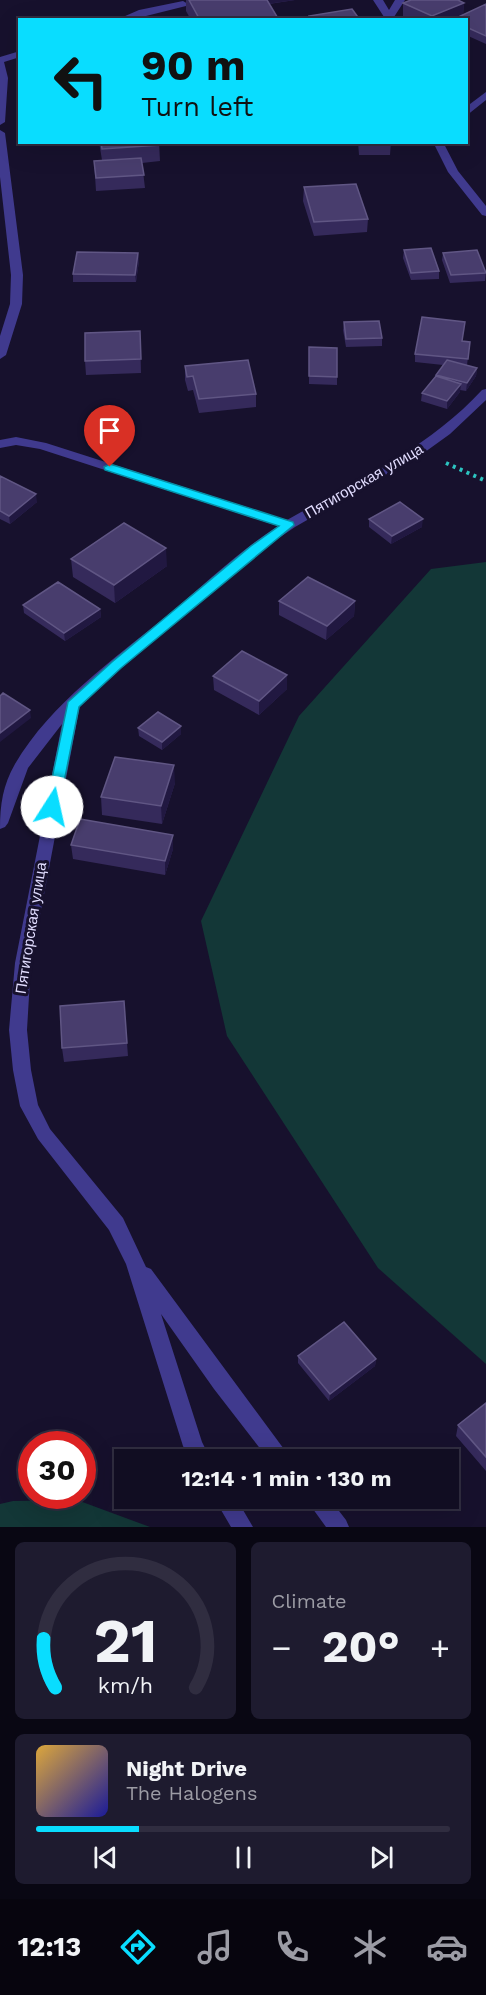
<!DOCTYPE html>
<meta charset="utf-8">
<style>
:root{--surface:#110d22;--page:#1e1b2f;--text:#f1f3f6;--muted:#9c9ca5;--line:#302d40;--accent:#09ddff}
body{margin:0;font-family:"Work Sans",sans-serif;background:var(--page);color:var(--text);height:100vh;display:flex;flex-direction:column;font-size:22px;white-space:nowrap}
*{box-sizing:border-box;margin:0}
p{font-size:20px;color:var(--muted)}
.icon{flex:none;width:33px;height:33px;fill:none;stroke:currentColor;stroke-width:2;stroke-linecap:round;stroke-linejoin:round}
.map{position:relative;height:1527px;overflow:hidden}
.sheet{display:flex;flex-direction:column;gap:15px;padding:15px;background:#090713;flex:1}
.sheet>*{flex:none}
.banner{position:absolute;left:18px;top:18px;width:450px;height:126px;border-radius:0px;box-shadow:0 6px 24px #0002,0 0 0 2px var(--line);background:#09ddff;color:#111;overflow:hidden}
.speed{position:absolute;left:18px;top:1431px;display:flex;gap:12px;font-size:30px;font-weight:700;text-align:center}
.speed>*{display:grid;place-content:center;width:78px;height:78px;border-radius:50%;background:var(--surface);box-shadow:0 6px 24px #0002,0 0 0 2px var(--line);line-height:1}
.speed .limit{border:9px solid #d22;background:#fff;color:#111}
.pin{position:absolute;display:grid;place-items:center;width:51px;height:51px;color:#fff;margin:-62px -26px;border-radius:50% 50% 50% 0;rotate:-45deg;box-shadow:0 0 6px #0007}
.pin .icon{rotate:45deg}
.me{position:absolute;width:66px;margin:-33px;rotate:10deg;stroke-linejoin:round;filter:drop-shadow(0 0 4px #0008)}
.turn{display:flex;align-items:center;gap:21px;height:126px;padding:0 24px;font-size:27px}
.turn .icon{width:78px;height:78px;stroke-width:2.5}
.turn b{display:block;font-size:42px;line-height:51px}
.big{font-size:45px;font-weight:700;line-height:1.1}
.sheet .widget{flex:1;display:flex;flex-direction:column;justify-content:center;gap:9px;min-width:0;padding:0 21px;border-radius:9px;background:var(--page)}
.sheet .dial{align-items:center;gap:0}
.dial svg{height:156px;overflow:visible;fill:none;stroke:var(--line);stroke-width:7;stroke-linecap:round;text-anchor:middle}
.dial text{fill:var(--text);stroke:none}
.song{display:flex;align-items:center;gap:18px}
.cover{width:72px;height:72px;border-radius:9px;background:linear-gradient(135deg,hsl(40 70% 55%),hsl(240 70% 35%))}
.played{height:6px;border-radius:3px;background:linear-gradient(90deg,var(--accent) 25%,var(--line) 25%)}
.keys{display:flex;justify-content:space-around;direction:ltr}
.heat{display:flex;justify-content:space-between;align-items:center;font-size:33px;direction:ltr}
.sheet .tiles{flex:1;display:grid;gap:15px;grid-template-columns:1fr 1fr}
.widget:last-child{grid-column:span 2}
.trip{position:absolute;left:114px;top:1449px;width:345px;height:60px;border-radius:0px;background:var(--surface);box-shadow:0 6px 24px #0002,0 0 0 2px var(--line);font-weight:700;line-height:60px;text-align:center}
.menu{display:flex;height:96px;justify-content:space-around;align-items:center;background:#07050e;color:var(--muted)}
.menu .icon{width:42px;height:42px}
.menu .on{color:var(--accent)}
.menu b{font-size:27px;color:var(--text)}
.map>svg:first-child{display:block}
.green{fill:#133737}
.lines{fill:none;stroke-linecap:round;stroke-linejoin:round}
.path{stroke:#2cc4c0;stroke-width:4;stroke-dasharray:3 4.5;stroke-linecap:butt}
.minor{fill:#403a8e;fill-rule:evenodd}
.wall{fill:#352a5b}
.shaded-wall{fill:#211841}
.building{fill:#483d6d;stroke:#605684;stroke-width:1.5}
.route{fill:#09ddff;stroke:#0690a6;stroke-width:1.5}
.labels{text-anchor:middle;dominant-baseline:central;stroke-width:6;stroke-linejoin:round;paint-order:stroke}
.street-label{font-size:15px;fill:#e2ddff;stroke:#17112d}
</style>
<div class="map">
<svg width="486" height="1527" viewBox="0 0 486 1527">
<rect width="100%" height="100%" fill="#17112d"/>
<path class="green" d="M486,562V1364L378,1268L227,1036L201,921L299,716L431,569Z
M77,1500L150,1527H0V1504L13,1501Z"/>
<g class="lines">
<path class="path" d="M446,463L486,481"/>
<path class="minor" d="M373,0H383L389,10L395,0H405L394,17L395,20H386Z
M183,1L188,4L186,6L130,20H116L139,10Z
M20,51V57L4,62L8,78L5,122L0,125V57Z
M486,92V100L466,116V107Z
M0,130L5,133L23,275L22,304L6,355L0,359V336L10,304L11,275L0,177Z
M433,142H443L458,171L486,206V216L482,215L448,172Z
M486,389V400L450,434L425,452L295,527L267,546L125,665L80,705L31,963L27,1030L31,1070L38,1105L50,1129L123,1218L146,1267L151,1269L292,1460H269L214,1389L161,1314L202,1442L211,1460H190L183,1446L126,1264L109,1230L38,1139L20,1106L13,1070L9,1030L15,963L62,724L28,768L8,823L5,827L0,829C0,804 3,785 15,764C51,703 114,659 168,615C204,585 238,552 278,526L40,449L16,445L0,448V440L16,437L46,443L287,520C355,481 428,449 482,390Z
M214,1498H236L253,1527H231Z
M305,1498H329L346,1520L349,1527H326Z"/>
</g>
<path class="wall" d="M186,0H295L269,4L279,20H191L186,11Z
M403,3H464L463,15L486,4V44L466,35V20H411L403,16Z
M99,142H159L160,161L142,163L145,188L96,191L94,161L102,160Z
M358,142H391L390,155H359Z
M304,187L368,219L367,232L314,236L303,201Z
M404,250L439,271V279L411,280L403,258Z
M138,253L139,261L136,282H73V274Z
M443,253L486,272L485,281L450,283L442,260Z
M344,322L382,338V346L346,347L343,330Z
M140,331L141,373L86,375L85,361Z
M462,342H470L467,365L477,368L476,376L466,391L460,390V392L447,409L421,401L422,393L436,376L443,365L415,362V354Z
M309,347L337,348V385L309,384Z
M185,366L256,394V407L199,413L193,390L188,391L185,380Z
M0,476L37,502L10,524L0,519Z
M369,519L422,527L391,544L369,527Z
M71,559L167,566L115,603L73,577Z
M279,601H355L354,616L326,640L279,615Z
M23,605L100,609L101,617L65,641L24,613Z
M287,675V689L259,715L214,690L213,676Z
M138,728L181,734L162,750L139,736Z
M175,783L162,824L102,815L101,797Z
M71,845L173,849L165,875L73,859Z
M127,1043L128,1056L64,1062L62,1048Z
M298,1356L376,1359L375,1366L329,1401L298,1363Z
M486,1403V1471L456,1436L458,1425Z"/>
<path class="shaded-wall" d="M267,0H295L267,4Z
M464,3L463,15L453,20H432V16Z
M138,253L139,261L136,282L135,275Z
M477,368L476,376L466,391L467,383Z
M461,384L460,392L447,409V401Z
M36,494L37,502L10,524L9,516Z
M423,519L422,527L391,544L392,536Z
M166,548L167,566L115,603L114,585Z
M355,601L354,616L326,640L327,626Z
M100,609L101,617L65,641L64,633Z
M287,675V689L259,715V701Z
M30,710L31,718L0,742V733Z
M181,726V734L162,750V742Z
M174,765L175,783L162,824L161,806Z
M173,835V849L165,875V861Z
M376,1359L375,1366L329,1401L330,1394Z"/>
<path class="building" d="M189,0H267L279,20H200Z
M411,0H458L464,3L432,16L403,3Z
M486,4V36L466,27V20H452Z
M352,9L360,20H311L309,16Z
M101,142H159L160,145L102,149Z
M141,158L144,175L96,178L94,161Z
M356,184L368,219L314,222L304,187Z
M431,248L439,271L411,273L404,250Z
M477,250L486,273L451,275L443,253Z
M77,252L138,253L135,275L73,274Z
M422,317L465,322L462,341L470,342L468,359L415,354Z
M379,321L382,338L346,339L344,322Z
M140,331L141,359L85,361V333Z
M309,347L337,348V377L309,376Z
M248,360L256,394L199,399L193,376L187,377L185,366Z
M447,360L477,368L467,383L436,375Z
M436,376L461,384L447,401L422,393Z
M0,476L36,494L9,516L0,511Z
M400,502L423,519L392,536L369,519Z
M124,523L166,548L114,585L71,559Z
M308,577L355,601L327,626L279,601Z
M58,582L100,609L64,633L23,605Z
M242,651L287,675L259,701L213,676Z
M3,693L30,710L0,733V696Z
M158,712L181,726L162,742L138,728Z
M115,757L174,765L161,806L101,797Z
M80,819L173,835L165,861L71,845Z
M124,1001L127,1043L62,1048L60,1006Z
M344,1322L376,1359L330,1394L298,1356Z
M486,1403V1457L458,1425Z"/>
<path class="route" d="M110,464L293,522L294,525L121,668L79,707L59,807L52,813L46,807L68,702L112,662L251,546L279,526L105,470L104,467Z"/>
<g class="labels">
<g class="street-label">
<text transform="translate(364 481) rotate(-30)">Пятигорская улица</text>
<text transform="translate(31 928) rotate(-81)">Пятигорская улица</text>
</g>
</g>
</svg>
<div class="speed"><div class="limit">30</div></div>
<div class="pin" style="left:110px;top:467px;background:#d93025"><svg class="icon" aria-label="arrive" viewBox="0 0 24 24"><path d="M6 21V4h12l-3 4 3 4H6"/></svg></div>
<svg class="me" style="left:52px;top:807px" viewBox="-20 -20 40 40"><circle r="19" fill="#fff"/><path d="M0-13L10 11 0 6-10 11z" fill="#09ddff"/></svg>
<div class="trip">12:14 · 1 min · 130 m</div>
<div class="banner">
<div class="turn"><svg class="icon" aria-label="left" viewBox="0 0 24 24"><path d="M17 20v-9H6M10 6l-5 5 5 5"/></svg><div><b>90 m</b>Turn left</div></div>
</div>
</div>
<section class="sheet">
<div class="tiles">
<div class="widget dial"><svg viewBox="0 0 100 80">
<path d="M14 69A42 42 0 1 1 86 69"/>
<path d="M14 69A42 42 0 0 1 8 44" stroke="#09ddff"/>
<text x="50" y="56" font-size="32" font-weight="700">21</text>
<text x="50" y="72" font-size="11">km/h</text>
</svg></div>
<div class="widget"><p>Climate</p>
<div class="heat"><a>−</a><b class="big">20°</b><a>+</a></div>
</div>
<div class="widget">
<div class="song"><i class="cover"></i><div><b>Night Drive</b><p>The Halogens</p></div></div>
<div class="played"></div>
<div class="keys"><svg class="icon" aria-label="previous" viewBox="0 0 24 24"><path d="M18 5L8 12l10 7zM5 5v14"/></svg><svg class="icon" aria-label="pause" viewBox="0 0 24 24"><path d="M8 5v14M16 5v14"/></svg><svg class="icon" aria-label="next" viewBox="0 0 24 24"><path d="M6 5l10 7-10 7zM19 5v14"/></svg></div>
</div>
</div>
</section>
<nav class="menu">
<b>12:13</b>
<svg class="icon on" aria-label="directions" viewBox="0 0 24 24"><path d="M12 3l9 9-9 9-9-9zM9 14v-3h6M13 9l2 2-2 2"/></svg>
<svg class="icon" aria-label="music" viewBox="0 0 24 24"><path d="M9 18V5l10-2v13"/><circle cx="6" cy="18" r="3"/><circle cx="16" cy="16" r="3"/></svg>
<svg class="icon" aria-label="phone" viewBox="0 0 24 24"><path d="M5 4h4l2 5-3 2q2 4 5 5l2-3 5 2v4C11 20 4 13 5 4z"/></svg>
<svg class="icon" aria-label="climate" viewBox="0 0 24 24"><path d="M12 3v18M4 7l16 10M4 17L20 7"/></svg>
<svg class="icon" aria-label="car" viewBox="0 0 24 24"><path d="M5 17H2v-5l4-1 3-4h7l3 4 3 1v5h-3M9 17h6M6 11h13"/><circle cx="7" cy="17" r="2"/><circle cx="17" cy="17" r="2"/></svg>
</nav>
